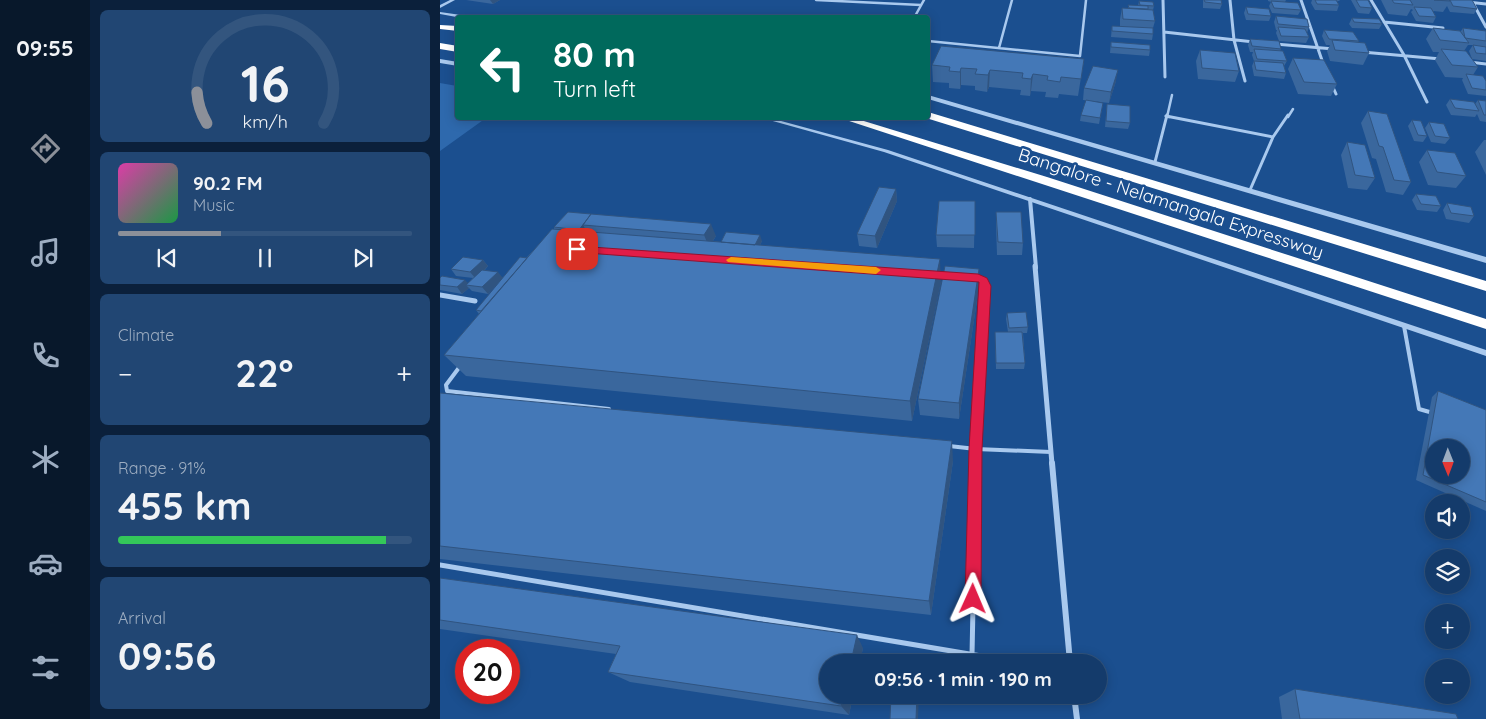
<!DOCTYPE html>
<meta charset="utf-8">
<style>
:root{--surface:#143b6b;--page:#214673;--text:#f1f3f6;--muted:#9dadc1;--line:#33557e;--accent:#8c9099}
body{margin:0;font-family:Quicksand,sans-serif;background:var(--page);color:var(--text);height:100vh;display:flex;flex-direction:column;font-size:19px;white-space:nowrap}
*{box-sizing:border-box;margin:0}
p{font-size:16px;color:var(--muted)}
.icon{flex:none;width:28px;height:28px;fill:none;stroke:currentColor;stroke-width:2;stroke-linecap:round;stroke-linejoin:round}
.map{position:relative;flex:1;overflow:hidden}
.details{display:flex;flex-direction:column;gap:10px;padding:10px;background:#0b203b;width:350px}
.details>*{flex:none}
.banner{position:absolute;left:15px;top:15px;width:475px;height:105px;border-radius:5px;box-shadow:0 2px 12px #0003,0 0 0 1px var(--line);background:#00695c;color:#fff;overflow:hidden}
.needle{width:32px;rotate:179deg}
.buttons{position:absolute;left:985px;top:439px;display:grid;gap:10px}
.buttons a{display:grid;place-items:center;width:45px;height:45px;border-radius:50%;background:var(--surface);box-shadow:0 2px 12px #0003,0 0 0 1px var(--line);font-size:25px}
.speed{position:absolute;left:15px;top:639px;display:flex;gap:10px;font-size:25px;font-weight:700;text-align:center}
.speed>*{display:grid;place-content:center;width:65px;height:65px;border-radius:50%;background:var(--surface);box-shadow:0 2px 12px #0003,0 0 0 1px var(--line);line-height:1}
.speed .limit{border:8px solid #d22;background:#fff;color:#111}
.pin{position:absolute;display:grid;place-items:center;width:42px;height:42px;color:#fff;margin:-21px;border-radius:10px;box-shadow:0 2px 8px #0006}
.me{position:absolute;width:55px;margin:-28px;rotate:1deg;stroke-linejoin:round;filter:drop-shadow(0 0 4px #0008)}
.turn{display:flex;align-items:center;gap:18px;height:105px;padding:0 15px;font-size:22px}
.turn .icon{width:65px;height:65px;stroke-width:2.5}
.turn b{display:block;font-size:35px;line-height:42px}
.big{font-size:38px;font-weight:700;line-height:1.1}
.details .widget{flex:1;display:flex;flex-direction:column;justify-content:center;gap:8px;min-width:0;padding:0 18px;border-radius:8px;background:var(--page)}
.details .dial{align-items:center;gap:0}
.dial svg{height:130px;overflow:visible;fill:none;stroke:var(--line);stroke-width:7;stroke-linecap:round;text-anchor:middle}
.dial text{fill:var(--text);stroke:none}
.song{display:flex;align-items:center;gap:15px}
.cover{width:60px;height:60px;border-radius:8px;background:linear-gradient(135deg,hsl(320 70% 55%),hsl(140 70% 35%))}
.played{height:5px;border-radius:2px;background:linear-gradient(90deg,var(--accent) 35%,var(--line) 35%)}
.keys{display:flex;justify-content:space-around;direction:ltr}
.heat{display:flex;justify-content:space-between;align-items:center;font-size:28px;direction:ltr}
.charge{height:8px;border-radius:4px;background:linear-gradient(90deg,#34c759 91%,var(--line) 0)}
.trip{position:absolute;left:379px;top:654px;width:288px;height:50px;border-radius:25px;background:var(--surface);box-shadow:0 2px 12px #0003,0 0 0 1px var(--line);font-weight:700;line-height:50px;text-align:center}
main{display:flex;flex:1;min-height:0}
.tab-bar{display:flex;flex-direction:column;width:90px;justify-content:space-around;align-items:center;background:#08182b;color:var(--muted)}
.tab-bar .icon{width:35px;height:35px}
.tab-bar .on{color:var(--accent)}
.tab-bar b{font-size:22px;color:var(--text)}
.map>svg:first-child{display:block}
.green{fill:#2e69ad}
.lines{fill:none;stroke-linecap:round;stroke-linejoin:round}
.service-far3{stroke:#a9c9ee;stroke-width:2.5}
.service-far2{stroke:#a9c9ee;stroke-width:3}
.service-far1{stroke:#a9c9ee;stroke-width:4}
.service{stroke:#a9c9ee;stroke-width:5}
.minor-far3{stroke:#a9c9ee;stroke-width:3}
.minor-far2{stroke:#a9c9ee;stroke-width:4}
.minor-far1{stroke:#a9c9ee;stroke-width:5}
.minor{stroke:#a9c9ee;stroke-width:6}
.tertiary{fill:#a9c9ee;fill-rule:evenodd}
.motorway{fill:#fff;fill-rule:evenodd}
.wall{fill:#3a679d}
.shaded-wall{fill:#305480}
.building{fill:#4478b7;stroke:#305480;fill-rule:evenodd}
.route{fill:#e11d48;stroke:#92132f}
.slow{fill:#f59e0b}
.labels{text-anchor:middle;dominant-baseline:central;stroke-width:5;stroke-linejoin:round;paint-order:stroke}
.street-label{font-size:18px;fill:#fff;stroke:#1b4f8f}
</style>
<main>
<nav class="tab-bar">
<b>09:55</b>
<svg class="icon on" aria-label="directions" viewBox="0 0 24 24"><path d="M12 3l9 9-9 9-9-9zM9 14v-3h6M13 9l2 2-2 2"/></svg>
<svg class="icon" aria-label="music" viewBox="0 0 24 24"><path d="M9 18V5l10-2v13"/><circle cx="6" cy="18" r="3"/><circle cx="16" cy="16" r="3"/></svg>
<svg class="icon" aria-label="phone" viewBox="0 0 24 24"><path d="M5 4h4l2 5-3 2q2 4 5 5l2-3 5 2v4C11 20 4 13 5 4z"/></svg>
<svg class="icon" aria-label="climate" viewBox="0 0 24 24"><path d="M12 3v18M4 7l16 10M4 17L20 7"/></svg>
<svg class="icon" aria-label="car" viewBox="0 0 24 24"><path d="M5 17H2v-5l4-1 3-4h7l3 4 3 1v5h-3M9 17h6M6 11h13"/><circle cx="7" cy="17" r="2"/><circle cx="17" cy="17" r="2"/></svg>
<svg class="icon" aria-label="filters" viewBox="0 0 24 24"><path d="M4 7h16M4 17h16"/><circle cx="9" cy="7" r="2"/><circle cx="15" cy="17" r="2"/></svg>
</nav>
<section class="details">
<div class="widget dial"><svg viewBox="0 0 100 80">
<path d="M14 69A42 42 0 1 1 86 69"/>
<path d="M14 69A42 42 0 0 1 8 50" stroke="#8c9099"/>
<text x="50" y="56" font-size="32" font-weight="700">16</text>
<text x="50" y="72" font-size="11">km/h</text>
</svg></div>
<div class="widget">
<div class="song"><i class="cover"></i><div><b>90.2 FM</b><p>Music</p></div></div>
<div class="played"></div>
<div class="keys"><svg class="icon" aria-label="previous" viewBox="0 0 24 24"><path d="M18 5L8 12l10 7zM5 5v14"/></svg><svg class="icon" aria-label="pause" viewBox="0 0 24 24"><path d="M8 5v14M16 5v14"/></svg><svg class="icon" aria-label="next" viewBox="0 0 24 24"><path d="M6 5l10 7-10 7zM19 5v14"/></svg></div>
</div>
<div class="widget"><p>Climate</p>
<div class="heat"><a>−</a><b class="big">22°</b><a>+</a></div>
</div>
<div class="widget"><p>Range · 91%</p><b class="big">455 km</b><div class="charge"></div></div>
<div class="widget"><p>Arrival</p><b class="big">09:56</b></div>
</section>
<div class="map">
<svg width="1046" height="719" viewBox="0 0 1046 719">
<rect width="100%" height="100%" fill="#1b4f8f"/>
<path class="green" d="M0,83L17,86L18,118H46L0,151Z"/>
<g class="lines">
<path class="service-far3" d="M376,0L481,5
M474,18L484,0
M488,41L640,56L646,0
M559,48L572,0
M726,116L729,117
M727,117L732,95
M848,117L853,109"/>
<path class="service-far2" d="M726,116L833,137
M715,162L727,115
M810,190L833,137L848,115"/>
<path class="service-far1" d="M534,277L543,280L546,286L536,449L611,452
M964,326L979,409L993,413
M21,365L6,385L7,391L169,409
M509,446L536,449V464"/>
<path class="service" d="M0,565L577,662
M532,655L536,463"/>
<path class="minor-far3" d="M723,0L725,77
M790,0L794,40L805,81
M861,0L884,66
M931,0L964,55L987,102
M1027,2L1046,4
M1034,5L1046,27
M944,22L1003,28
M724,32L814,42
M835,44L894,49
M922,52L1001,59
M1029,62L1046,64
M892,85L896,94"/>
<path class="minor-far2" d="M590,199L596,268"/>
<path class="minor-far1" d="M595,266L612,464
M0,295L35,301"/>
<path class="minor" d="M612,463L630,662
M634,695L637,719"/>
<path class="tertiary" d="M10,0H15L0,8V5Z
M0,12L35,17L37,18H22L0,14Z
M0,59L18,62V66L0,63Z
M488,95L1046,257V263L488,99Z
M322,118H330L448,150L1046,350V356L444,152Z"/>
<path class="motorway" d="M0,25L18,26V31L0,29Z
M0,43L18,46V52L0,49Z
M488,112L1046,281V291L486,118Z
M400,118H414L607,177L1046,319V329Z"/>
</g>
<path class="wall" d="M26,0H60L53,4Z
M763,0H781L782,4L780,9L763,8Z
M828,0H846L845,2L861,10L858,15L832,13L829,6L831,2L828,1Z
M872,0H900L899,1H897L899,5L897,11L875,10L871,3Z
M911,0H928L932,8L929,14L918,13Z
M941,0H1028L1037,9L1034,14L1010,12L1007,6L1003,12L993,11L996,17L993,23L976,21L971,12L973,10L971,9L967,16L948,14Z
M699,1L714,6L713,10L715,21L713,28V34L712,40L671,37L672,26H680V19L682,8H688V5L698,6Z
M806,7L831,16L829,21L806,20L804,13Z
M836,16L869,27L867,33L869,37L866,43L839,41L841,49L840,51L847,61L844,66L846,73L844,79L814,76L812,66L814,61L812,55L813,52H810L808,45L810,39L839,41L836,33L837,30H836L834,22Z
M912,18L942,24L939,29L912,28L909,24Z
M993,28L1021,31L1023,28L1046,31V61L1032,59L1029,51L1033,45H1028L1024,51L1038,67L1033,75L1046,81V96L1028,94L1022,80L1023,78L1005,77L995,60L999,52H993L986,39Z
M884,30L919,41L918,42L929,53L923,65L890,61L887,51L890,45H886L882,36Z
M671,42L710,50L709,56L670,53Z
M760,50L799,71L795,82L758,79L756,61Z
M853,58L897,84L891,96L858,94L848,69Z
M644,59L638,96L619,94L618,98L605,97L606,92L591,91L590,96L580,95L581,90L549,87L547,92L535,90V86L521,85L520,89L509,88V83L493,82L492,65Z
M676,81L669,103L643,100L644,88Z
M1010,99L1035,104L1038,100L1046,101V122L1040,121L1037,114L1035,117L1011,115L1006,105Z
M663,103L659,124L640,121L641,115Z
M667,104L690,123L688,129L665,127Z
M928,111L971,182L963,195L946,192L936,159L932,158L921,123Z
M972,120L987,136L983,142L974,141L968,126Z
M989,122L1010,138L1005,144L991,142L985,128Z
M1044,140H1046V175L1035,152Z
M907,142L935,178L927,190L908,188L901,155Z
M987,150L1026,176L1016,188L988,185L979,162Z
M456,189L457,201L437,248L419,246L417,234Z
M976,194L1001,206L997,212L977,210L972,200Z
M535,201L534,248L497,247L496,235Z
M1007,203L1034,216L1029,223L1006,219L1003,210Z
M128,212L276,236L273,241L281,242L322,241L320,245L501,282L472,421L26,376L4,355L39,314L36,310L114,229V227Z
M556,212L583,243L582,255H557L556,225Z
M43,260L48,266L45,270L63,278L48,294L32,291L29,288L22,294L0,290V278L28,283L33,278L16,276L11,269Z
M539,287L519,419L480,415L478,399Z
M567,313L588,327L587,333H583L585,363L584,369H556L555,332H568L566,319Z
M998,391L1046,410V511L976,480L992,397Z
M0,393L513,461L491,615L0,559Z
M0,578L423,648L409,715L190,682L168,672L176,654L0,629Z
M855,689L1018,719H842L839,697Z"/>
<path class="shaded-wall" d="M50,0H60L53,4Z
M521,68V85L520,89V72Z
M550,70L549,87L547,92L548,75Z
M678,70L676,81L669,103L671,92Z
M593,74L591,91L590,96L591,79Z
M456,189L457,201L437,248L435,236Z
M271,224L276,236L269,247L264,235Z
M143,225L147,232L143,236L139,230Z
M320,235L322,241L317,251L315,245Z
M500,259L501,282L472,421L470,401Z
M43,260L48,266L36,279L30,272Z
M539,269V287L519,419V403Z
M58,272L63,278L48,294L42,287Z
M25,280L30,285H26L29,288L22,294L17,287Z
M512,441L513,461L491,615L489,601Z
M417,635L423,648L420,662H411Z
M404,695H413L409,715L401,706Z
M477,695H479L478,719H476Z"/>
<path class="building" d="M764,0H781L782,4L765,2Z
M875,0H896L899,5L877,4Z
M916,0H928L932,8L920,7Z
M952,0H970L973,5L954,3Z
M994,0H1009L1010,1Z
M1010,0H1032L1037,9L1013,6Z
M699,1L713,2L714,6L700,5Z
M831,1L858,3L861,10L834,8Z
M688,5L708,6V9L689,8Z
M806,7L829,9L831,16L808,14Z
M974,7L991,8L996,17L979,16Z
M682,8L713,10L715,21L683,19Z
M836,16L867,19L869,27L838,24Z
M912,18L939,19L942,24L914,22Z
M672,26L713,28V34L672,31Z
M838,27L865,29L869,37L841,36Z
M993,28L1020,31L1029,43L1000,40Z
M1023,28L1046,31V41L1025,38Z
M884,30L913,32L919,41L889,39Z
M810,39L839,41L841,49L812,46Z
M892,40L925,43L929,53L895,50Z
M671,42L710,45V50L671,47Z
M1033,45L1046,47V54L1036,53Z
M501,46L644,59L641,79L621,77L620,82L607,80L608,76L593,74L591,79L582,78L583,73L550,70L548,75L535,74L537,69L521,68L520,72L509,71L510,67L492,65Z
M814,49L843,51L847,61L817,59Z
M1001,49L1026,51L1038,67L1012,65Z
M760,50L795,53L799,71L762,68Z
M853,58L884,60L897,84L864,82Z
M814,61L843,63L846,73L816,70Z
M653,66L678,70L671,92L644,88Z
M1026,74L1043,76L1046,81V90L1032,88Z
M1010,99L1034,102L1039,111L1015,108Z
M646,100L663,103L660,118L641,115Z
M1038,100L1046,101V115H1044Z
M667,104L690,106V123L666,121Z
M928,111L947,114L971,182L954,180L943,147L939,146Z
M972,120L981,121L987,136L978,135Z
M989,122L1004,124L1010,138L995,136Z
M907,142L925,145L935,178L915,175Z
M987,150L1015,153L1026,176L997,172Z
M439,187L456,189L435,236L417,234Z
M976,194L996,196L1001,206L981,204Z
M499,201H535V235H496Z
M1007,203L1031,207L1034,216L1011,213Z
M128,212L151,214L139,230L114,227Z
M556,212H581L583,243L558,242Z
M151,214L271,224L264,235L143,225Z
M112,229L500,259L470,401L4,355Z
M286,232L320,235L315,245L281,242Z
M23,257L43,260L30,272L11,269Z
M80,257L87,258L41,311L36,310Z
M505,266L539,269L519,403L478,399Z
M42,270L58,272L42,287L26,285Z
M2,276L25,280L17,287L0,285V278Z
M586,312L588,327L569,328L567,313Z
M555,332H582L585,363H556Z
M998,391L1046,410V502L983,475ZM994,448H1021V475H994Z
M0,393L512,441L489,601L0,546Z
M0,578L417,635L411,662H388V695H404L401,706L168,672L180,646L0,620Z
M454,654H479V662H454Z
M855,689L1016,714L1018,719H860Z
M451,695H477L476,719H450Z"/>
<path class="route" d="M137,246L538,274L547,278L551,286L542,449L541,599L538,604L533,606L528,604L525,599L529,449L539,282L133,252V247Z"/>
<path class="slow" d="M291,257L436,267L441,270L436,274L288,262L286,260Z"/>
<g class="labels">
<g class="street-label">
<text transform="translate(731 203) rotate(18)">Bangalore - Nelamangala Expressway</text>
</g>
</g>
</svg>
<div class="buttons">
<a><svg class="needle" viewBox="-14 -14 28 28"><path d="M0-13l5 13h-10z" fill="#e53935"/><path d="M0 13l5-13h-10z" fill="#9dadc1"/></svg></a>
<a><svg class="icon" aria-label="sound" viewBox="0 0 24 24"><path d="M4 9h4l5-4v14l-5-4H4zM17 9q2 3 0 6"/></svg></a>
<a><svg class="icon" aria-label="layers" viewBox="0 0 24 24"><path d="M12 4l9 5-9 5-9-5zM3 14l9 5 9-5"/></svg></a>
<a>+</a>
<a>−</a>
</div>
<div class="speed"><div class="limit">20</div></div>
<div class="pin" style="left:137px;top:249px;background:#d93025"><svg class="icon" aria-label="arrive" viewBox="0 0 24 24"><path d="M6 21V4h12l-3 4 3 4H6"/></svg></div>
<svg class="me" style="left:533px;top:599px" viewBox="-20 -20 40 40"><path d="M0-17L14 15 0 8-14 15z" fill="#e11d48" stroke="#fff" stroke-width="4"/></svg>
<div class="trip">09:56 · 1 min · 190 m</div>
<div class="banner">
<div class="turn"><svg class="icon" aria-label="left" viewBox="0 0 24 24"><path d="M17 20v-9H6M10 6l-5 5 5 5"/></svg><div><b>80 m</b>Turn left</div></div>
</div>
</div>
</main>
